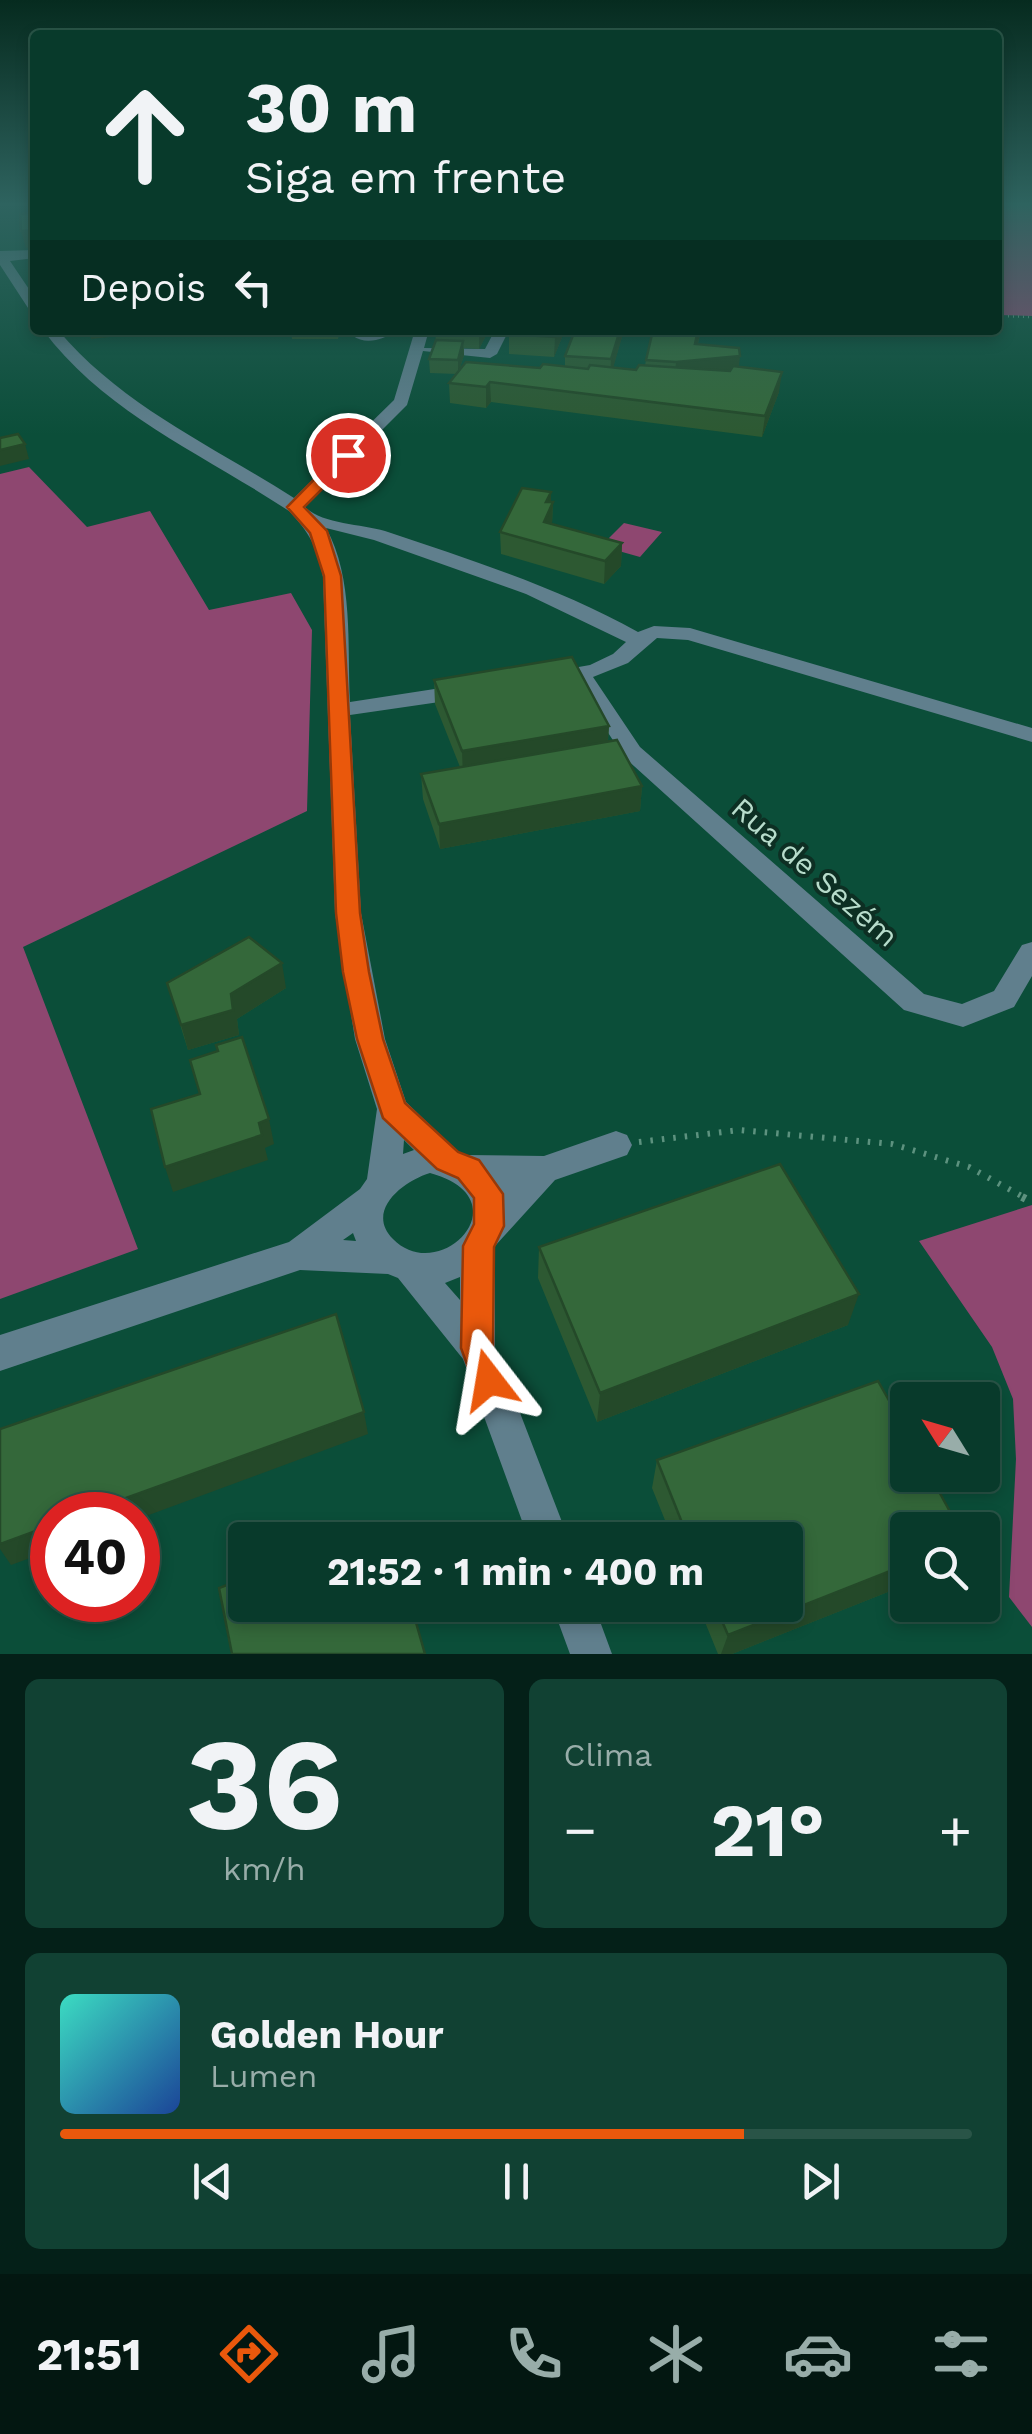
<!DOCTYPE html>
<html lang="pt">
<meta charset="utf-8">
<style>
:root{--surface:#083a2b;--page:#114133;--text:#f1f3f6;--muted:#98ada9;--line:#295447;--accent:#ea580c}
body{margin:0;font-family:"Work Sans",sans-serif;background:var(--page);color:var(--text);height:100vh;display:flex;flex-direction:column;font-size:38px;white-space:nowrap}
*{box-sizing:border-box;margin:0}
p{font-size:32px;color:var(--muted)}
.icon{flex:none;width:55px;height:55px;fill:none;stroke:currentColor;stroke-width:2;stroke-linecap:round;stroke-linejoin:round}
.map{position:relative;height:1654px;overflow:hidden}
.details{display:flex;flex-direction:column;gap:25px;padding:25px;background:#042018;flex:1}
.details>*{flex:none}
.hud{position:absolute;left:30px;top:30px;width:972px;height:305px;border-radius:10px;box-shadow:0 5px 15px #0003,0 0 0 2px var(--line);background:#083a2b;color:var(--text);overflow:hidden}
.needle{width:65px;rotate:307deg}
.buttons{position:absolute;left:890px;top:1382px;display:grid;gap:20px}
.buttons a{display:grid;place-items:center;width:110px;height:110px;border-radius:10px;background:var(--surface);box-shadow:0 5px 15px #0003,0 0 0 2px var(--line);font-size:50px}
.speed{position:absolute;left:30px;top:1492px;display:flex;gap:20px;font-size:50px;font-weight:700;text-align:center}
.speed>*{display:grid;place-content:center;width:130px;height:130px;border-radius:50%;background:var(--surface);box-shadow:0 5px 15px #0003,0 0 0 2px var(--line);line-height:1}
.speed .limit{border:15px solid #d22;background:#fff;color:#111}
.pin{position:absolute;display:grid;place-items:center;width:85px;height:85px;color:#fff;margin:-42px;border:5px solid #fff;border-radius:50%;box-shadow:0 2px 10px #0007}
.me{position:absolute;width:110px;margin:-55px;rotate:346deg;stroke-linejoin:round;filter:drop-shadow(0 0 8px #0008)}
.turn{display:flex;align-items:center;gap:35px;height:210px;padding:0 50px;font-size:45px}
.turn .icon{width:130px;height:130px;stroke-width:2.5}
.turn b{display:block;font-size:70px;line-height:85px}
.then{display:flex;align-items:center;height:95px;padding:0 50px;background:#0003;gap:20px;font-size:38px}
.big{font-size:75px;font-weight:700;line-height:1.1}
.details .widget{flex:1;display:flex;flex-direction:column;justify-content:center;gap:15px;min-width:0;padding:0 35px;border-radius:15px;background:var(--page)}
.details .dial{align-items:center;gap:0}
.dial b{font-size:130px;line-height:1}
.song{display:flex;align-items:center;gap:30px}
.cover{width:120px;height:120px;border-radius:15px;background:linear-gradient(135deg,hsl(170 70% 55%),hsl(220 70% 35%))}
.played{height:10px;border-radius:5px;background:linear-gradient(90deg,var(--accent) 75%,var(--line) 75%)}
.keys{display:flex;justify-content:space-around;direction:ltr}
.heat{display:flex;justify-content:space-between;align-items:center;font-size:55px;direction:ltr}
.details .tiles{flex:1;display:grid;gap:25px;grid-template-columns:1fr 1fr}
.widget:last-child{grid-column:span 2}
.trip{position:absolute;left:228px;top:1522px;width:575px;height:100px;border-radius:10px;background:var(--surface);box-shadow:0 5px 15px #0003,0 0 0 2px var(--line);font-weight:700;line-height:100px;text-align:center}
.menu{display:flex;height:160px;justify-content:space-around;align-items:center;background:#031711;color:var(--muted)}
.menu .icon{width:70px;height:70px}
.menu .on{color:var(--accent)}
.menu b{font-size:45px;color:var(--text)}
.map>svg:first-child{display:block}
.green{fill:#8e4770}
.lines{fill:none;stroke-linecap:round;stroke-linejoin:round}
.path-far2{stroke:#5d927f;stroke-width:2.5;stroke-dasharray:1 4;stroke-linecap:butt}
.path-far1{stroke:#5d927f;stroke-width:6;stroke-dasharray:2.5 9;stroke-linecap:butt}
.path{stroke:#5d927f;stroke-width:8;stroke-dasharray:4 11;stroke-linecap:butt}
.minor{fill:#607f8d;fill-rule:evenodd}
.wall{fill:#2d5932}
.shaded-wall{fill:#244929}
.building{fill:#34683a;stroke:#244929;stroke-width:2.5}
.route{fill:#ea580c;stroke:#983908;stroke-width:2.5}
.labels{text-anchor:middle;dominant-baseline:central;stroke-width:8;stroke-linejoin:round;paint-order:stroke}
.street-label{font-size:30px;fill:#b7dccb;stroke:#0d2f23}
</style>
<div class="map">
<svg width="1032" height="1654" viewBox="0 0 1032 1654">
<rect width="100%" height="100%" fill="#0b4e39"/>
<path class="green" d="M998,203H1032V316L998,315Z
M29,467L87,527L150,511L209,610L291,593L312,630L307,811L23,947L138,1249L0,1299V474Z
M624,523L662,532L640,557L601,546Z
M1032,1205V1627L1009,1597L1016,1459L1013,1399L992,1347L919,1241Z"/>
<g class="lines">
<path class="path-far2" d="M998,212L1025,203
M998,316L1032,317"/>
<path class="path-far1" d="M639,1142L740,1130L892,1144L969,1167L1027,1199"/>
<path class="path" d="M1022,1197L1032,1202"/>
<path class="minor" d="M35,250V258L10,261L35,298V312L30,311L0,265V251Z
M43,330H58C122,406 211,445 294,498L394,400L415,330H429L424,348L485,349L495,330H509L497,354L490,358L423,351L407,405L305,507C322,524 361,524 385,531C471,560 559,588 638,632L654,626L690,628L1032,728V742L688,640L657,638L628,663L593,677L640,747L924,994L962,1004L994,991L1022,945L1032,942V976L1014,1007L963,1027L904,1010L624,757L574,681L547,686L536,679L539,674L590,665L613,654L626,642L526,594L374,540L326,528C354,578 347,646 350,702L467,684L478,691L467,698L350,715L361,913L385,1039L406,1102L459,1153L467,1155L544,1156L616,1131L627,1135L632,1145L627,1155L555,1180L495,1246V1348L569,1540H529L463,1359L398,1278L388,1274L300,1270L0,1371V1335L289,1242L360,1189L367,1179L377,1109L355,1039L335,913L323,577C318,548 309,532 289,511C203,454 106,414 43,330ZM404,1140L414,1150L403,1154ZM430,1173C525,1199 440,1287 393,1239C365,1211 403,1181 430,1173ZM353,1233L356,1241L343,1240ZM460,1277V1300L445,1283Z
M396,330C385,340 365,345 353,336L360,332Z
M552,1605H594L612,1654H570Z"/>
</g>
<path class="wall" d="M291,330H340L338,339H292Z
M435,330H489L479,349L464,348V355L459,371L565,366V356L575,330H624L613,367L636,370L645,365L653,330H701L698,344L739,367L779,392L762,437L491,402L486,408L450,403L449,383L457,374L430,373L429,359L436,342Z
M511,330H565L554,357L509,354V334Z
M551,492V502H553L552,524L622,543L621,566L604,584L501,554L500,532Z
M434,680L609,726L608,741L642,786L640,811L440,849L423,799L421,774L460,767L435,704Z
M167,983L286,988L237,1019L239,1035L188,1050Z
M539,1247L848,1325L597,1422L538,1278Z
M657,1460L908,1530V1584L732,1654H718L698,1605H785V1540H673L652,1488Z"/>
<path class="shaded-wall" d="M35,230V247L26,248L21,231Z
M89,330H176L91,339Z
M479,330H489L479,349Z
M558,330H565L554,357L555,337Z
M620,330H624L610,379L611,359Z
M698,330H701L694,360L740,356L738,376L674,382L676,362L695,344Z
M463,341L464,355L458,374V360Z
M782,372L779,392L762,437L765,416Z
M490,382L491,402L486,408V387Z
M25,444L29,459L0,466V450Z
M551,492V507L553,502L552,525L544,522L546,502Z
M622,543L621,566L604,584L605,561Z
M609,726L607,750L463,776L462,751Z
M642,786L640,811L440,849L439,824Z
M282,963L286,988L237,1019L239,1035L188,1050L181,1025Z
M269,1119L274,1144L265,1148L268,1160L173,1192L165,1167Z
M859,1294L848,1325L597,1422L600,1393Z
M364,1412L368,1434L138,1519V1515H79Z
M52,1525V1550L11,1565L0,1549V1544Z
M908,1564V1584L732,1654H721L728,1635Z"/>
<path class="building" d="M35,212V230L21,231L20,214Z
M511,330H558L555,337L509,334Z
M575,330H620L611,359L565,356Z
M653,330H698L695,344L739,348L740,356L676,362L646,360Z
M436,340L463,341L458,360L429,359Z
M466,362L540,368L543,364L588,369L590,365L636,370L639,365L730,371L733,366L782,372L765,416L490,382L486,387L449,383Z
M18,434L25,444L0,450V438Z
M522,488L551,492L546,502H553L544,522L622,543L605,561L500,532Z
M572,657L609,726L462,751L434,680Z
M617,740L642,786L439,824L421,774Z
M249,937L282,963L231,994L233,1010L181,1025L167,983Z
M242,1037L269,1119L259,1123L262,1135L165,1167L151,1109L200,1094L190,1060L218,1051L216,1045Z
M780,1164L859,1294L600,1393L539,1247Z
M336,1314L364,1412L79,1515H52V1525L0,1544V1429Z
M878,1381L908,1434V1475H930L960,1530H908V1564L728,1635L715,1605H785V1540H689L657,1460Z
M388,1522L393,1540H342Z
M245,1578V1605H411L425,1654H232L219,1588Z"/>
<linearGradient id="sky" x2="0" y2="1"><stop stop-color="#062b1f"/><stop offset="0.47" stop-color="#2e635f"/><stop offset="1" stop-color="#2e635f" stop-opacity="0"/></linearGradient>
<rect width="1032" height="435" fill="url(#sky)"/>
<path class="route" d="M342,451L356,455L304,507L327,531L341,576L360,913L369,972L383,1039L405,1103L458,1152L479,1160L503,1194L504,1226L494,1247L493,1348L506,1380L501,1392L489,1397L477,1392L461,1348L463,1246L474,1224V1198L458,1178L437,1169L383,1118L357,1039L343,972L336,913L324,576L310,533L287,507Z"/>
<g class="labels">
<g class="street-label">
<text transform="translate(815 872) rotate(41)">Rua de Sezém</text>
</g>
</g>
</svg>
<div class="buttons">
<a><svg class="needle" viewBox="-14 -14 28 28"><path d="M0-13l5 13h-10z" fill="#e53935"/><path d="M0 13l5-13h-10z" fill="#98ada9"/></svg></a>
<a><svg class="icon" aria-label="search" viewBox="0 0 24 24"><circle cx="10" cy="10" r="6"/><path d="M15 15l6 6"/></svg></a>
</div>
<div class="speed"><div class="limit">40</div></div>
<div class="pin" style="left:348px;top:455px;background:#d93025"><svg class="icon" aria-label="arrive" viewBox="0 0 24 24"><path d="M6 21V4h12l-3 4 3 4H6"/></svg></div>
<svg class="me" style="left:489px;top:1380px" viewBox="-20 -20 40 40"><path d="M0-17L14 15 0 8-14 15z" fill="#ea580c" stroke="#fff" stroke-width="4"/></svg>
<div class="trip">21:52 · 1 min · 400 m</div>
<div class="hud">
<div class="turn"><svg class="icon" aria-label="ahead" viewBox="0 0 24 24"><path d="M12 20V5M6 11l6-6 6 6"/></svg><div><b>30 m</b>Siga em frente</div></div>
<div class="then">Depois<svg class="icon" aria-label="left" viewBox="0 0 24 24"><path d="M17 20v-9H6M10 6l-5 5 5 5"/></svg></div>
</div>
</div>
<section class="details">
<div class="tiles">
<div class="widget dial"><b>36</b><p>km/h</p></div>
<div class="widget"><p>Clima</p>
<div class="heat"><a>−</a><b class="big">21°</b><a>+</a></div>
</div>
<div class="widget">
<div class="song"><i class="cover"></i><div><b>Golden Hour</b><p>Lumen</p></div></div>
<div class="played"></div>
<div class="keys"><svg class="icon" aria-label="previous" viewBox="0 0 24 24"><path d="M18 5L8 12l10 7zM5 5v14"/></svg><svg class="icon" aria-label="pause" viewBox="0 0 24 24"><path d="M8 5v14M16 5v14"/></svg><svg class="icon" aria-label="next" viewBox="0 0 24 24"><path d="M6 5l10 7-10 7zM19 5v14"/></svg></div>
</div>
</div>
</section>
<nav class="menu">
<b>21:51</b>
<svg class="icon on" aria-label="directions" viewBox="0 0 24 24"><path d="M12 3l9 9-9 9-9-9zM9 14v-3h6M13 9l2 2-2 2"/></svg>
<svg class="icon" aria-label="music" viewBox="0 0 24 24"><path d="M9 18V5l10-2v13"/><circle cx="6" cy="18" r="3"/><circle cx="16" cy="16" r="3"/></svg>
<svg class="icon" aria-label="phone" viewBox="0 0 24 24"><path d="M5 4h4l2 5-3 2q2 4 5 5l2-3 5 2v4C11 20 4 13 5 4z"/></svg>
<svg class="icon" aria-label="climate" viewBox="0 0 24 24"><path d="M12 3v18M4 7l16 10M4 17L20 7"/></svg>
<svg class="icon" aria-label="car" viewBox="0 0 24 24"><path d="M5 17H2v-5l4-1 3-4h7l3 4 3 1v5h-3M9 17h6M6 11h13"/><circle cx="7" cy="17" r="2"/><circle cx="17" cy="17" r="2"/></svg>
<svg class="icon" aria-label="filters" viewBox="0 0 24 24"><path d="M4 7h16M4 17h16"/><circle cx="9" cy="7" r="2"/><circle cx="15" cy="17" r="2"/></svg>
</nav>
